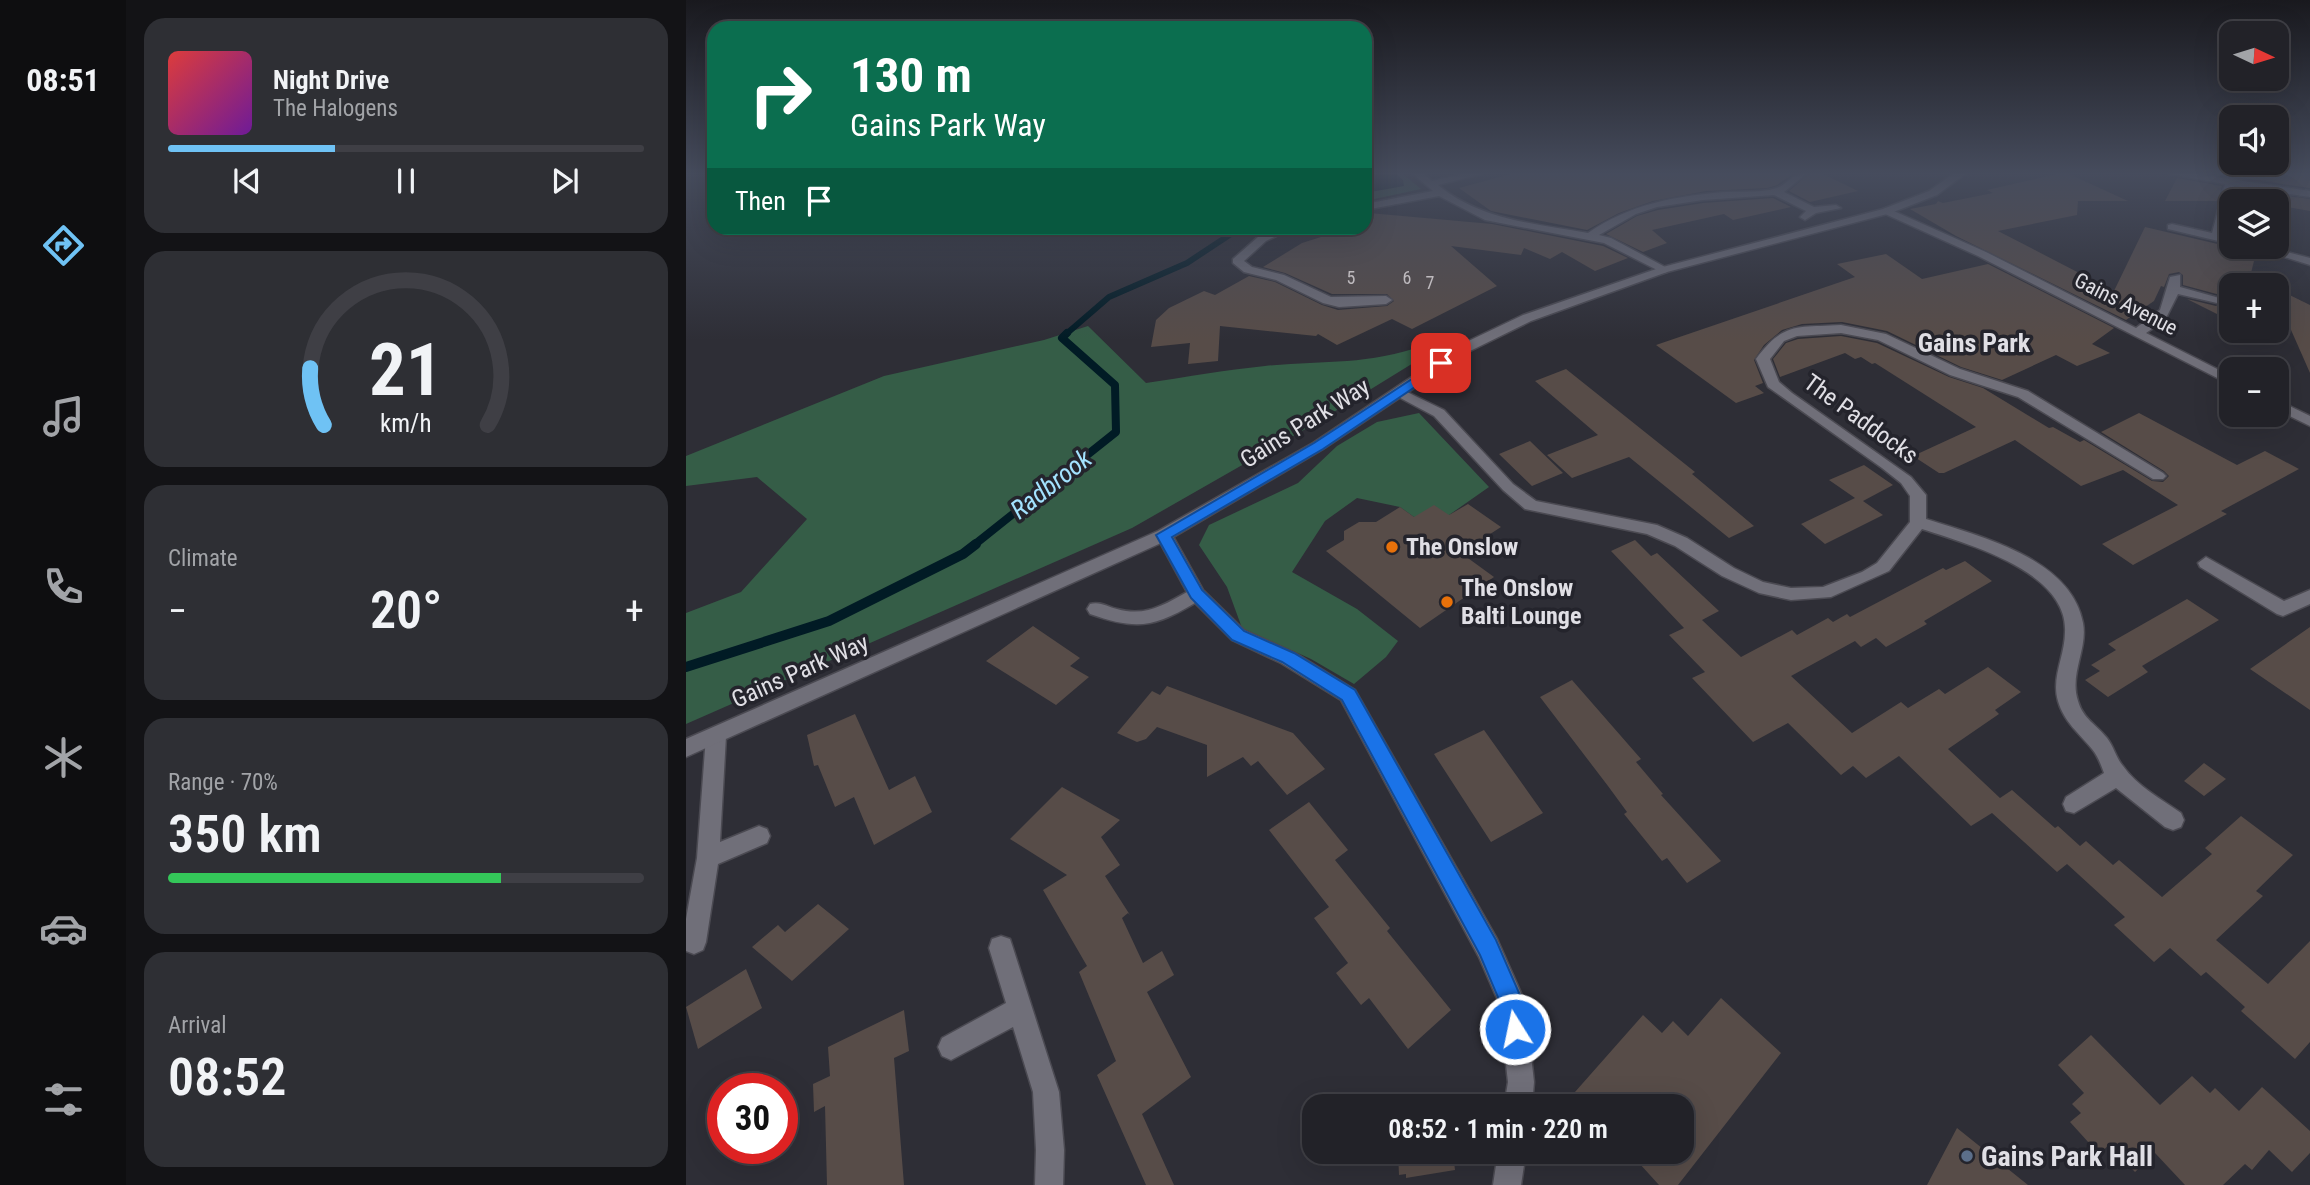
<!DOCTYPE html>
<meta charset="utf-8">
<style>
:root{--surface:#222228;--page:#2e2f34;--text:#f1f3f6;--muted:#a2a4a8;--line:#3f3f45;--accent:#6fc2f4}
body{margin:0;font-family:"Roboto Condensed",sans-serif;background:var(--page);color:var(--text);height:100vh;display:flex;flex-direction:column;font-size:26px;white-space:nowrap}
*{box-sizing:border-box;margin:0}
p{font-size:23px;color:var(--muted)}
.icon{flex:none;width:38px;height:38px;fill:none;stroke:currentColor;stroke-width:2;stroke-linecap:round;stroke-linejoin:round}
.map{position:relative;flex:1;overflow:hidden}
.side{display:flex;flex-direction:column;gap:18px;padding:18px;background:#131316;width:560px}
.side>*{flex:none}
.top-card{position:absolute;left:21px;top:21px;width:665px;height:214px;border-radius:21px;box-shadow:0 7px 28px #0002,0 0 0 2px var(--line);background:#0b6e4f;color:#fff;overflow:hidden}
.needle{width:46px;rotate:94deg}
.fabs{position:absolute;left:1533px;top:21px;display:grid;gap:14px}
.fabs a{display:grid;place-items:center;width:70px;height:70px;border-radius:14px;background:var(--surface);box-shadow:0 7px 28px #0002,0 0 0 2px var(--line);font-size:35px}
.speed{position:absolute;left:21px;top:1073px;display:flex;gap:14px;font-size:35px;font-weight:700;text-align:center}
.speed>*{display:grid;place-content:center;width:91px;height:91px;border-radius:50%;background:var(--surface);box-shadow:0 7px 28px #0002,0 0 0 2px var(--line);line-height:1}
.speed .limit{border:10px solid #d22;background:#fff;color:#111}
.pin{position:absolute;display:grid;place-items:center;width:60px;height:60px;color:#fff;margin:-30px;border-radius:14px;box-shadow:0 4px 10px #0006}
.me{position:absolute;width:77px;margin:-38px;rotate:350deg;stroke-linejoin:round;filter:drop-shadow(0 0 5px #0008)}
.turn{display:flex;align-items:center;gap:24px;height:147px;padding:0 28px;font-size:32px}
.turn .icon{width:91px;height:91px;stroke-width:2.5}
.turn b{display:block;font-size:49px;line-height:60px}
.then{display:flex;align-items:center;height:66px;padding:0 28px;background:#0003;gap:14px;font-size:26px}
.big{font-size:52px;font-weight:600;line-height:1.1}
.side .tile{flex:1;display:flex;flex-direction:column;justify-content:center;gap:10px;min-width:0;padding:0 24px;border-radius:21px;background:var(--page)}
.side .dial{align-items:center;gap:0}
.dial svg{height:182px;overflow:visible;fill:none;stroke:var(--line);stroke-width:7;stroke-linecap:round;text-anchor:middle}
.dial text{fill:var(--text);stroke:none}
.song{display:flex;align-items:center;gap:21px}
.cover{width:84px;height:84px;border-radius:10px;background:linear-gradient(135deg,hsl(0 70% 55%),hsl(280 70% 35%))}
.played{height:7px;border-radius:4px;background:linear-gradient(90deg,var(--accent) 35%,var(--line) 35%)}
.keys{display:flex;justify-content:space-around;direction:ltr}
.heat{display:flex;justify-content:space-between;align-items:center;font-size:38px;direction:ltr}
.charge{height:10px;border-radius:5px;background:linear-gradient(90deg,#34c759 70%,var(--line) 0)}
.trip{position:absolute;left:616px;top:1094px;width:392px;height:70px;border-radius:21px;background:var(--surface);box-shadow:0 7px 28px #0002,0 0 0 2px var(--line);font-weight:600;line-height:70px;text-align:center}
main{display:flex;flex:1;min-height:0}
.menu{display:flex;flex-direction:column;width:126px;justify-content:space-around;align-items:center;background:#0e0e10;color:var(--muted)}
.menu .icon{width:49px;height:49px}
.menu .on{color:var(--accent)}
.menu b{font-size:32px;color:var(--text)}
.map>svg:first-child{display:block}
.green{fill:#355d47}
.water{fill:#011b25}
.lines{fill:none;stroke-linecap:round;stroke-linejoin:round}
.stream-far2{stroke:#011b25;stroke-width:6}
.stream-far1{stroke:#011b25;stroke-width:8}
.stream{stroke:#011b25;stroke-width:10}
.building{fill:#574c48}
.minor-casing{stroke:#4b4a52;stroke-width:3}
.tertiary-casing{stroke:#4b4a52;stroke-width:3}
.minor{fill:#706f79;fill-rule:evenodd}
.tertiary{fill:#706f79;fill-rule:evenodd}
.route{fill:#1a73e8;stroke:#114b97;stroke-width:2}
.food-dot{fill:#e8710a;stroke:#24242c;stroke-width:2.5}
.service-dot{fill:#5c6f8a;stroke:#24242c;stroke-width:2.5}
.labels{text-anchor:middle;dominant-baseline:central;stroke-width:7;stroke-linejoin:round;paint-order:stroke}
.far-number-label{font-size:18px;fill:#bebabe}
.far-street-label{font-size:21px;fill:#e0dfe5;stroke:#24242c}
.street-label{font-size:24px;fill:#e0dfe5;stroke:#24242c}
.poi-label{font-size:24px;font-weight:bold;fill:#e0dfe5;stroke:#24242c;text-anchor:start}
.far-district-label{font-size:26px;font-weight:bold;fill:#e0dfe5;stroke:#24242c}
.water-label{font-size:26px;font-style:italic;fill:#a3e2fe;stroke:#24242c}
.near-poi-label{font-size:28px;font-weight:bold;fill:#e0dfe5;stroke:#24242c;text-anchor:start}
</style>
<main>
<nav class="menu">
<b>08:51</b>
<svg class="icon on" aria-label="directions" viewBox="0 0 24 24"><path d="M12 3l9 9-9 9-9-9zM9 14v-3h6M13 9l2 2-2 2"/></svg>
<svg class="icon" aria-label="music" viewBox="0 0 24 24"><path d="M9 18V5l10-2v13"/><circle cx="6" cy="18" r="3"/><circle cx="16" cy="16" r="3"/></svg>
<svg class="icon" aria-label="phone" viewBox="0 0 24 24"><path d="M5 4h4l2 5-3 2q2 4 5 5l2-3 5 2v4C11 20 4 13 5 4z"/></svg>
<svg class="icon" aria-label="climate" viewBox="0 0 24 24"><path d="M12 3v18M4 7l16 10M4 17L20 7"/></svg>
<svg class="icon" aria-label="car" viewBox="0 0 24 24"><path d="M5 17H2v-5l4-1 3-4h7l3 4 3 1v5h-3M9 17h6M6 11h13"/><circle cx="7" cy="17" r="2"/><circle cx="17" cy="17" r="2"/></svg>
<svg class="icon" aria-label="filters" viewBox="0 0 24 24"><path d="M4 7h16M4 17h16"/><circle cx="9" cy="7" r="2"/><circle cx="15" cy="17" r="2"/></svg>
</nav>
<section class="side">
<div class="tile">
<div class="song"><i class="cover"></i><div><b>Night Drive</b><p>The Halogens</p></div></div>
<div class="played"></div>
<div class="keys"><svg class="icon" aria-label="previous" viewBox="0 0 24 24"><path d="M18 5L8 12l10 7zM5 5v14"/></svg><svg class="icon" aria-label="pause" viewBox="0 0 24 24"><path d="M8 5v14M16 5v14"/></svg><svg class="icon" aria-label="next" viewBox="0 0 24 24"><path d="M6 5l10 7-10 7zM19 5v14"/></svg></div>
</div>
<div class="tile dial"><svg viewBox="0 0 100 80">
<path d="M14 69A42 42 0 1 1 86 69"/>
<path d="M14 69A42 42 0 0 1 8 44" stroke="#6fc2f4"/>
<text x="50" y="56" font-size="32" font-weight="700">21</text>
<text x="50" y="72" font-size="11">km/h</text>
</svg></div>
<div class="tile"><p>Climate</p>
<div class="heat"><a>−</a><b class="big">20°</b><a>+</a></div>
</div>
<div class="tile"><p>Range · 70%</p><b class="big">350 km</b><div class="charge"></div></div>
<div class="tile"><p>Arrival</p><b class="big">08:52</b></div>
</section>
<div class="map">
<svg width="1624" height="1185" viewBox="0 0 1624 1185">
<rect width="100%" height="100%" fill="#2e2e36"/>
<path class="green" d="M679,174H717L735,189L679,201Z
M402,326L460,383C500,377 539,370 579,366C638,360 680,366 739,345L750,349L630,423L446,528L0,724V613L55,592L121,519L71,477L0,486V456L198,376L358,340Z
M733,413L803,487L763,515L728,517L714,507L671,498L639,521L606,572L671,609L712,641L700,657L668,684L625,659L556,628L541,587L513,545L523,525L612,483L651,446L691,422Z"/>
<path class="water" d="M679,174H710L717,180L718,186L679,193Z"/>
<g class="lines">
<path class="stream-far2" d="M379,335L423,297L501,263L554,228"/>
<path class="stream-far1" d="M288,545L430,432L429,385L376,338L381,333"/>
<path class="stream" d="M0,667L143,621L277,554L290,544"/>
</g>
<path class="building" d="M825,174H1107L1091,185L1081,188L1020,191L967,201L933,213L901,230L805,211L773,188Z
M1123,174H1137L1172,191L1124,202L1103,191Z
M1371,174H1383L1442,201H1392L1391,215L1312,231L1428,291L1459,227L1570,253L1562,285H1545V321L1501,299L1530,306L1540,300L1538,296L1497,285V275L1493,272L1483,274L1478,287L1475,286L1468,301L1440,320L1270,236L1224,209L1250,204L1252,201L1257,203L1307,193L1301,190Z
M1529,174H1624V188Z
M1491,178L1536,186L1532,201H1479Z
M1550,189L1624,199V211L1591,205V201H1547Z
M1087,198L1105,207L1047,220L1038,214L966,230L981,243L957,252L920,234L951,216L972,210L1017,203Z
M683,213L806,224L917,246L942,258L909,271L876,252L864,259L838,248L835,255L765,246L811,286L726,329L706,319L651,345L632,334L630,336L534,326L532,361L502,364L504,343L465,347L470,320L483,308L518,291L529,295L563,276L589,282L636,305L652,310L701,306L708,301L701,294H646L599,273L577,267L616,243L635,237L633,235L657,228H679V220L683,219Z
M1200,254L1236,279L1302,264L1428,328L1406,344L1424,353L1391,366L1370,355L1316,380L1275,367L1201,331L1156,322L1116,324L1096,330L1078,345L1068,360L1077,383L1069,386L1078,393L1050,403L970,345L1169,277L1151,264Z
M1591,289L1624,305V373L1591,298Z
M1155,336L1191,343L1263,377L1297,388L1363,428L1367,427L1394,442L1398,440L1466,481L1477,482L1483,476L1478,471L1415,432L1453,413L1551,465L1579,451L1613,469L1535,511L1541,514L1447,565L1416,544L1492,505L1437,470L1395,486L1329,440L1258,473H1253L1227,456L1290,427L1189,363L1186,364L1175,357L1169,359L1159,353L1094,377L1087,359L1100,343L1112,339Z
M880,369L1009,472L1006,474L1068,526L1043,538L943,457L886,478L861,455L912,435L849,381Z
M844,441L877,473L846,486L813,454Z
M1178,465L1207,485L1177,501L1197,515L1139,544L1115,524L1169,498L1143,480Z
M782,504L815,527L775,553L808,577L734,628L640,551L658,540V531L673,522H690L714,507L728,517L748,505L763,515Z
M949,540L965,556L971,553L1033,611L1016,620L1055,657L1106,630L1111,635L1142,618L1147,622L1161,614L1164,617L1257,568L1260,570L1279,561L1306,581L1238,621L1241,624L1200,647L1190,638L1175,647L1169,641L1105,676L1166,733L1215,702L1222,708L1253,689L1259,694L1302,667L1335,692L1309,710L1313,714L1262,749L1314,798L1326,790L1369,828L1372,826L1394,846L1400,841L1427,865L1433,860L1476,897L1526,854L1519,848L1555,816L1607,855L1570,891L1577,896L1530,940L1582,984L1624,941V1042L1609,1059L1555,1011L1559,1007L1520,972L1515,976L1484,948L1468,962L1428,925L1439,917L1381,864L1371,872L1306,813L1285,826L1213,756L1180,778L1167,766L1155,775L1102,723L1067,742L1006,678L1019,672L983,635L998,628L925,551Z
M1501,599L1533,620L1456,666L1462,672L1422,697L1399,680L1414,671L1405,665L1430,650L1422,644Z
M347,626L394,658L384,666L403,677L370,705L300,661Z
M1624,627V710L1564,669Z
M886,680L955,759L950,762L977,794L975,795L1035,861L1001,883L981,858L976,861L938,814L941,812L922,786L854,697Z
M481,686L607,733L639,769L601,795L572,761L565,766L557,757L521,777V745L471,727L460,739L451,742L431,733L466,691L474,695Z
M169,714L203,790L229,776L246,812L188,845L168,797L149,807L132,765L128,766L121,735Z
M798,730L857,813L805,842L748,754Z
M1518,763L1540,779L1518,796L1498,781Z
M376,787L434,820L415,837L434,865L419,876L444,915L442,913L436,918L457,963L476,951L488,975L461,992L505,1077L456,1114L488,1185H460L411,1075L430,1061L393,972L401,966L357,890L381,875L324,839Z
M623,802L662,850L649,860L704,928L701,931L765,1010L722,1049L683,998L675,1005L650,973L662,963L628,918L643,907L583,830Z
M132,904L163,929L106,981L66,947L92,925L99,932Z
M60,969L76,1008L12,1049L0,1007Z
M1035,998L1095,1053L992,1185H973L943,1152H996V1106H902L889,1092L957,1015L976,1033L987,1021L1002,1036Z
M218,1010L223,1051L208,1058L218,1185H141L139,1106L128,1112L127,1084L144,1076L142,1047Z
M1405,1035L1474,1105L1506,1076L1524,1093L1529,1088L1553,1111L1576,1087L1624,1131V1153L1606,1172L1583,1150L1566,1170L1559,1164L1537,1185H1499L1469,1153L1449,1172L1423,1145L1413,1154L1384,1122L1395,1113L1386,1104L1398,1093L1372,1065Z
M763,1092L764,1106H710V1099Z
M1271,1128L1342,1185H1241Z
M712,1152H767L769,1170L720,1178V1174L713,1175Z"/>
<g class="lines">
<defs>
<path id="minor" d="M727,174H738L746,181L776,174H795L752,185C794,220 850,224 902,233C944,204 989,196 1039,192C1054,191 1072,193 1087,189C1102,186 1103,174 1120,174L1098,192L1128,207L1150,205L1155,208L1130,213L1119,220L1114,217L1120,211L1088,195L1017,200L971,207L950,214L913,235L925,238L981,268V272L977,273L918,243L799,220L753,196L679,210V204L747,191Z
M1484,174H1510L1624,191V197L1548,186L1536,235L1545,238V244L1482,229V225L1486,224L1526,233L1539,184Z
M1201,208L1300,252L1450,328L1474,310L1484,277L1494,275V287L1537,299L1531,303L1492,294L1479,320L1460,333L1545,376V385L1292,256L1197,213V209Z
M594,228H607L580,241L558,261L566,267L598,275L645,297L700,296L706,300L700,304L653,307L637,303L590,280L558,272L547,263V259L572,237Z
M1566,247H1582L1624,258V265Z
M1155,325L1200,334L1274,369L1342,391L1477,473L1480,476L1477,479H1467L1332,397L1264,375L1192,340L1155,333L1111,336L1098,341L1084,359L1093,382L1106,393L1225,477L1240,495V519C1293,536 1385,558 1397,623C1402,649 1383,674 1392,701C1397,719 1411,725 1421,738C1428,747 1430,758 1437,766C1451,786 1475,799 1495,813L1498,820L1495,827L1487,830L1479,827L1430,788L1388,813L1380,811L1377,804L1380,797L1418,773C1415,765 1412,756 1406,749C1393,733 1378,722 1372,701C1365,677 1379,656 1379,632C1382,571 1281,544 1236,529L1203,571L1145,597L1105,600L1073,593L1036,576L989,546L961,534L839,509L817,490L748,416L705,393L712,389L717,390L758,410L827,484L850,501L971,525L1001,538L1048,568L1077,582L1105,588L1137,587L1176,572L1191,563L1224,522V496L1215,483L1196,468L1082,387L1070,359C1098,321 1112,328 1155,325Z
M1591,400L1624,416V426L1591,410Z
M478,529L484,531L517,590L558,630L609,653L669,690L811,939L839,1002L848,1082L846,1106H818L822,1082L813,1003L793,957L655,700L595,663L546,640L509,603C467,628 450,630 404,614L401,609L404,604C414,601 422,607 431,609C459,617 478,605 501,592L470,535Z
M1520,557L1598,601L1624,590V604L1597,616L1591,614L1514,567L1512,563Z
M30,728L37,730L40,736L34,842L73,826L81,829L84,836L81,843L32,864L20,942L17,950L8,954L0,951V919L11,858L20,736L23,730Z
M315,936L324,939L327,948L373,1092L378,1150L377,1185H349L350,1150L347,1092L327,1027L265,1060L256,1056L252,1047L256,1038L320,1003L303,948L306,939Z
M812,1152H840L835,1185H807Z"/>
<path id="tertiary" d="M1267,174H1279L1251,195L1205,213L981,272L845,321L782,352L637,449L484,539L0,757V739L472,531L627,443L772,346L837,315L973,268L1197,209L1243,191Z"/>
</defs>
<use href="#minor" class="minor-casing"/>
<use href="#tertiary" class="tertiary-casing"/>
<use href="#minor" class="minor"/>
<use href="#tertiary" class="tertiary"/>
</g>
<linearGradient id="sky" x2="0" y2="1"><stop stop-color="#19191e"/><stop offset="0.51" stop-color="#464c5d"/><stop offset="1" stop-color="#464c5d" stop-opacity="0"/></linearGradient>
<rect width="1624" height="340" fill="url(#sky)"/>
<path class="route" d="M755,360L761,363L760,366L637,449L486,537L516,590L558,631L608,653L669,690L810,940L837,1002L840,1029L837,1037L829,1041L820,1037L814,1002L794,955L656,700L596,662L546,640L505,598L470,535L628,443Z"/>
<g class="food-dot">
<circle cx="706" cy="547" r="7"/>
<circle cx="761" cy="602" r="7"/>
</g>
<circle class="service-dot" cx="1281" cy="1156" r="7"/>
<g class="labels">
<g class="far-number-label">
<text x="665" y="277">5</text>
<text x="721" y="277">6</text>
<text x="744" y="282">7</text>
</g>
<g class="far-street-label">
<text transform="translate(1440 304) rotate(27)">Gains Avenue</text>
</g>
<g class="street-label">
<text transform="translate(1175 419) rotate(36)">The Paddocks</text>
<text transform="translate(619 423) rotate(-32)">Gains Park Way</text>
<text transform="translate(114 671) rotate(-24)">Gains Park Way</text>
</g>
<g class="poi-label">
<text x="720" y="547">The Onslow</text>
<text x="775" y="588">The Onslow<tspan x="775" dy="28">Balti Lounge</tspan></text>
</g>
<g class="far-district-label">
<text x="1288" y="343">Gains Park</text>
</g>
<g class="water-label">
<text transform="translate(365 484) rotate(-38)">Radbrook</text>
</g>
<g class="near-poi-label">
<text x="1295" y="1156">Gains Park Hall</text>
</g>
</g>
</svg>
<div class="fabs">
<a><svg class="needle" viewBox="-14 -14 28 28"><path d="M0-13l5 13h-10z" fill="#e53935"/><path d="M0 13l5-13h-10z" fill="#a2a4a8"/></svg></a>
<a><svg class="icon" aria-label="sound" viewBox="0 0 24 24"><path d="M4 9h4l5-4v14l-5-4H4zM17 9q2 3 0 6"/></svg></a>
<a><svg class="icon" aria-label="layers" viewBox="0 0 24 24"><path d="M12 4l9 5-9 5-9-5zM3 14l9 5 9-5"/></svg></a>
<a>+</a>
<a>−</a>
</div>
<div class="speed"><div class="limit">30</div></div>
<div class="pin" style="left:755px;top:363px;background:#d93025"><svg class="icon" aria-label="arrive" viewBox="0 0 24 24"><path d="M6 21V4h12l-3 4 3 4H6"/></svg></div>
<svg class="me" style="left:829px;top:1029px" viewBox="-20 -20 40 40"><circle r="17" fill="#1a73e8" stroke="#fff" stroke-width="3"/><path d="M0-11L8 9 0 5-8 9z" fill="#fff"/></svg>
<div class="trip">08:52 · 1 min · 220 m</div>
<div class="top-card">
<div class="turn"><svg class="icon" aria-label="right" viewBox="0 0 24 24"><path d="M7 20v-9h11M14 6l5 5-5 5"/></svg><div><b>130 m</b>Gains Park Way</div></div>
<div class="then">Then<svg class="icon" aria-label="arrive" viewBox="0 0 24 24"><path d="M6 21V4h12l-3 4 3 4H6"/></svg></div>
</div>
</div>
</main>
